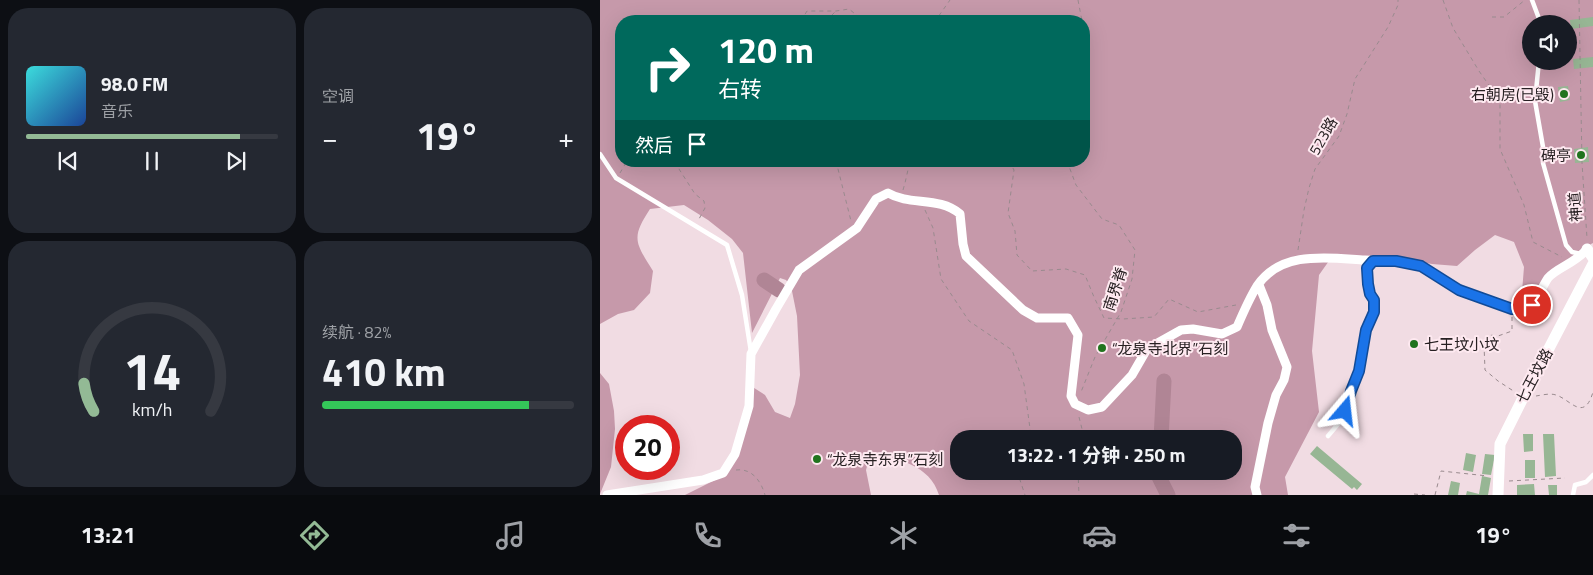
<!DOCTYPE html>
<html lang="zh">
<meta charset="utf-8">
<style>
:root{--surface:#171b24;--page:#242831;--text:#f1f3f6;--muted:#9ea1a6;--line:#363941;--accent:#93ba95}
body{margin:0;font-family:"Titillium Web","Noto Sans SC",sans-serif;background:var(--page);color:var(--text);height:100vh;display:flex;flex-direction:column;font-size:19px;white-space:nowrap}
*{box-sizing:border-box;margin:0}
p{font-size:16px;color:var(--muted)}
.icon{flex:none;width:28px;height:28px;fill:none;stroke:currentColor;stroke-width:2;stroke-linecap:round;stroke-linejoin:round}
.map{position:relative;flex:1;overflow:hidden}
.details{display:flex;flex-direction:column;gap:8px;padding:8px;background:#0d0f14;width:600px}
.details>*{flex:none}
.banner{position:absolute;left:15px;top:15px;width:475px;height:152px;border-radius:20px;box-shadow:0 5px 20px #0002;background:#00695c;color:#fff;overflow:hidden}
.tools{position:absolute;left:922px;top:15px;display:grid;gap:10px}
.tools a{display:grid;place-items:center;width:55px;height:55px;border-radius:50%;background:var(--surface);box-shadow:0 5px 20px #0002;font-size:25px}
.speed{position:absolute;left:15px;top:415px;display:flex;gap:10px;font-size:25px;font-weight:700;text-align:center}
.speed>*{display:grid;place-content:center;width:65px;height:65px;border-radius:50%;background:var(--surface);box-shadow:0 5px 20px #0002;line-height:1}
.speed .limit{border:8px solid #d22;background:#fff;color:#111}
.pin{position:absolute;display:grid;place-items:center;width:42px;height:42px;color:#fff;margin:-21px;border:2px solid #fff;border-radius:50%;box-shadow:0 1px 5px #0007}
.me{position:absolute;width:55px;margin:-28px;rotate:17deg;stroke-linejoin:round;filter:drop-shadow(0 0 4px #0008)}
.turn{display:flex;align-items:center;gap:18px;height:105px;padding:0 20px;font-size:22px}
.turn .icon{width:65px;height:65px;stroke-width:2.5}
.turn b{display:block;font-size:35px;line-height:42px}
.then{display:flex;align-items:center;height:48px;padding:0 20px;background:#0003;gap:10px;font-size:19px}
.big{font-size:38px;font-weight:700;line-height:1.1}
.details .widget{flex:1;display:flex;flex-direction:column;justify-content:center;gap:8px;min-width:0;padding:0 18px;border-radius:20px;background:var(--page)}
.details .dial{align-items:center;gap:0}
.dial svg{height:130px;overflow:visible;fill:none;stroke:var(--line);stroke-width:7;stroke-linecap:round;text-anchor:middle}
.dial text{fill:var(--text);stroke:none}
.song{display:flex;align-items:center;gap:15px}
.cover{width:60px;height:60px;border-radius:8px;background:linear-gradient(135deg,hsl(180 70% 55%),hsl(220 70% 35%))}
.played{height:5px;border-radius:2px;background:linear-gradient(90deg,var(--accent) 85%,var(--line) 85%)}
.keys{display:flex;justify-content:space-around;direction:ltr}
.heat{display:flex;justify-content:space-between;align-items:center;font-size:28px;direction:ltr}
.charge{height:8px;border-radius:4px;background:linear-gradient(90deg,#34c759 82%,var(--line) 0)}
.details .tiles{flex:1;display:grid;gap:8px;grid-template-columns:repeat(2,1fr)}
.trip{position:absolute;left:350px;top:430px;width:292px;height:50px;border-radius:20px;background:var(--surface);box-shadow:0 5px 20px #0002;font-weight:700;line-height:50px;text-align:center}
.tab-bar{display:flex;height:80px;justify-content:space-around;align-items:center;background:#090b0e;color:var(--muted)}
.tab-bar .icon{width:35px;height:35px}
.tab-bar .on{color:var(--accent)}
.tab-bar b{font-size:22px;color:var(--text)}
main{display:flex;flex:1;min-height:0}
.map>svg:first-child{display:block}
.forest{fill:#c699aa;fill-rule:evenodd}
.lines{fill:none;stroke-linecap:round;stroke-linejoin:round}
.river{stroke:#b08595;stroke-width:15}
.building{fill:#97b694}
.path{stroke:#998a8e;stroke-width:1;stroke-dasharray:4 4;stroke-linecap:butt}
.service{stroke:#fff;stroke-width:4.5}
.minor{stroke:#fff;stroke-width:9}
.tertiary{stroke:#fff;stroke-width:11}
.route-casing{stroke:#114b97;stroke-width:12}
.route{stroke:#1a73e8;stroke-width:9}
.poi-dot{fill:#21741e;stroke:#fee9f0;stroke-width:2}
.labels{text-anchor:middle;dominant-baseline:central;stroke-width:4;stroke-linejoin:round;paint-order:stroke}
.poi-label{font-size:15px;fill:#272022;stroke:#fee9f0;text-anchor:start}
.street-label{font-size:15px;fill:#272022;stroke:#fee9f0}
</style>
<main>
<section class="details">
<div class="tiles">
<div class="widget">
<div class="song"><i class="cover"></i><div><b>98.0 FM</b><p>音乐</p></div></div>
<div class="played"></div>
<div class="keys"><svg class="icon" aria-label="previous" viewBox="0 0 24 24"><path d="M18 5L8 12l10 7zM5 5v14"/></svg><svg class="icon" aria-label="pause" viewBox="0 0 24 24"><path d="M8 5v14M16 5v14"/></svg><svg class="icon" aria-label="next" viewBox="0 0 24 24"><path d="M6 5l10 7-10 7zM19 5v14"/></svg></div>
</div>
<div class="widget"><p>空调</p>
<div class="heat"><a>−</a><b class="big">19°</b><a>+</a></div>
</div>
<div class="widget dial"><svg viewBox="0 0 100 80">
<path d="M14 69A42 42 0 1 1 86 69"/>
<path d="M14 69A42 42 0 0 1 8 52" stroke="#93ba95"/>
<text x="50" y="56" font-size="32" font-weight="700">14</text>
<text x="50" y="72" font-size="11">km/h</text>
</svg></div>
<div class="widget"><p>续航 · 82%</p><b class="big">410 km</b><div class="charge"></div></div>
</div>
</section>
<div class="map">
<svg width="993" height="495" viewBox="0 0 993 495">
<rect width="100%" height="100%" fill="#f1dce3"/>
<path class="forest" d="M0,0H993V243L991,244L974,263L948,280L932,301L916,308L922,292L924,267L914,242L895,235L875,250L857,266L832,264L794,257L731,258L719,275L712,351L719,412L685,477L688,495H339C330,465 298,459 271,452L266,470L271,495H85L117,479L132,465L151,386L165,395L175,412L190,418L195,404L200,375L197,316L191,286L186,280L180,278L152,333L143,253L132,239L108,220L84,205L50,209C31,238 35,242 53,271L50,293L34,310L18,314L0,324ZM21,21H484V161H21ZM931,24H969V61H931ZM359,439H634V471H359Z
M0,373L9,384L14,411L15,429L11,467L0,494Z"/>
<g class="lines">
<path class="river" d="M164,280L179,290
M561,439L564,381
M560,471L559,477L568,495"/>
</g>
<path class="building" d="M993,17V26L971,29L970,20Z
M993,57V67L974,69L973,59Z
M968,86L970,100L960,102L958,87Z
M988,147L989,162L975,163L974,149Z
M923,434H933V451L924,452Z
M943,434H954L956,476L945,477Z
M717,446L762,484L757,490L754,487L752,489L710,454Z
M866,453L876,455L873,472L863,470Z
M885,454L895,455L891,475L882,474Z
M925,460H935V478H925Z
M882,476L891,478L888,495H866L867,491L879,494Z
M851,481L860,483L858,495H848Z
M934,484L935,495H917V485Z
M948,485H957V495H949Z"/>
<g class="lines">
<path class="path" d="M478,0L482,21
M843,0L853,28L879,71L900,101V149L924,205L933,242L962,257
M979,0L982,163L987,238
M892,17H904L925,0
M201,21L207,11H236L249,9L264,21
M226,21L236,11
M333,21L338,17L350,0
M484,34L489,65L484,102
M81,161L79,169L95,194L104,201L105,208L99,219
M236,161L251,221
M409,161L414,170L408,213L415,231L417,255L432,271L466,269L485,275L494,297L504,318L523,319L554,317L569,299L598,312L636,305
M467,161L476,185L502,219L519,225L535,250L532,279L521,312L495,357L481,392
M20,173L27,161
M303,190L305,183L310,161
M325,210L333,228L341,279L369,321L412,350L424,384L431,436L430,439
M698,250L704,210L709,188L715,169L739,136L747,114L755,79L788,27L798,5V0
M912,317V331L898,336L889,335L884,345L885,370L898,381L915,392
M936,396C942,395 950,393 956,395C970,399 984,423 993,392
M479,417L483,433L482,439
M136,470C152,468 161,481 165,495
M419,471L418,474L425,495
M478,471L479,495
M909,481L965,478
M814,494L825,495
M835,495L841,471L888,476"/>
<path class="service" d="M932,0L941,24
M939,61L935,101L943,147V163L966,245L972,252L981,254
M0,154L16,178L127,245L142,295L151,352
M728,436L744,417L751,391L759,371L766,330L775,312L774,300L770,294L767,283V268L773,261
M973,495L975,485L986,482L993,475"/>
<path class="minor" d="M7,495L103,480L123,473L135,454L149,406L151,354L176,309L199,270L257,228L276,199L288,193C310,206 339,196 360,214L363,244L366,256L423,310L437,318H468L478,335L471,396L475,404L488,410L502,407L532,375L547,349L581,330L593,329L622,334L637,327C643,313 649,299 657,286C681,250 728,258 765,260C784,261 805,259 822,267C834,272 846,282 857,288C870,295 908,311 922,309C936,307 941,288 948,278C956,268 976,263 987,249
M657,495L655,487L668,423L676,395L684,380L687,367L672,330L667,305L659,285"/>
<path class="tertiary" d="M987,249L993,258
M898,495L900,444L922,400L993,264"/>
</g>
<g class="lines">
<defs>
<path id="route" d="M745,411L751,391L759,371L766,330L774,312V300L770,294L768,284L767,268L773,261H796L821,266L859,290L912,309H923L932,305"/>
</defs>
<use href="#route" class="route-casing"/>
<use href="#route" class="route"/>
</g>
<g class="poi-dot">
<circle cx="964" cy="94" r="5"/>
<circle cx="981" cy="155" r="5"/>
<circle cx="814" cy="344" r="5"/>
<circle cx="502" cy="348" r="5"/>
<circle cx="217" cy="459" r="5"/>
</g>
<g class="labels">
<g class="poi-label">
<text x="954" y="94" text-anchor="end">右朝房(已毁)</text>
<text x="971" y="155" text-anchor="end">碑亭</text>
<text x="824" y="344">七王坟小坟</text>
<text x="512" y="348">“龙泉寺北界”石刻</text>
<text x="227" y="459">“龙泉寺东界”石刻</text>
</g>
<g class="street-label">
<text transform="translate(723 136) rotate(-60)">523路</text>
<text transform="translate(975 207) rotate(-94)">神道</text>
<text transform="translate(515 289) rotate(-72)">南界脊</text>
<text transform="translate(934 376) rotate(-62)">七王坟路</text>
</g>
</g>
</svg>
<div class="tools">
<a><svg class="icon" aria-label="sound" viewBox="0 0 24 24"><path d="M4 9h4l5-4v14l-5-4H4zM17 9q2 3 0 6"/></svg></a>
</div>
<div class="speed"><div class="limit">20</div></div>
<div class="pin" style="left:932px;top:305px;background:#d93025"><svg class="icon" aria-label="arrive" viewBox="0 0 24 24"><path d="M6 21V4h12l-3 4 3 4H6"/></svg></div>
<svg class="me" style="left:745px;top:411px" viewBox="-20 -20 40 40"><path d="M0-17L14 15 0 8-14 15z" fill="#1a73e8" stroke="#fff" stroke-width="4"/></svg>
<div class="trip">13:22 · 1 分钟 · 250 m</div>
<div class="banner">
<div class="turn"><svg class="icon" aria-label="right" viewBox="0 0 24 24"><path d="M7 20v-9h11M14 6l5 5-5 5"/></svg><div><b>120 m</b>右转</div></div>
<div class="then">然后<svg class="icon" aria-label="arrive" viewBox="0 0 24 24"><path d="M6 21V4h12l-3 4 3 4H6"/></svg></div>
</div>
</div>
</main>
<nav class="tab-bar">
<b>13:21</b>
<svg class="icon on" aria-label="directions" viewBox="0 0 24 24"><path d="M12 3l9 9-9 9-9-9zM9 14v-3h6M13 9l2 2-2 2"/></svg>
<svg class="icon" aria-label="music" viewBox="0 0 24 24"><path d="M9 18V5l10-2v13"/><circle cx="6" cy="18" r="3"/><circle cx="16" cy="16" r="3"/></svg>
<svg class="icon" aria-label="phone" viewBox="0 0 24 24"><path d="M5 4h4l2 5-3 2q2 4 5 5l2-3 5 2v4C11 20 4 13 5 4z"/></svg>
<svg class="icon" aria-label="climate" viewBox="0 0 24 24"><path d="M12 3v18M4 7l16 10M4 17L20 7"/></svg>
<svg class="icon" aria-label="car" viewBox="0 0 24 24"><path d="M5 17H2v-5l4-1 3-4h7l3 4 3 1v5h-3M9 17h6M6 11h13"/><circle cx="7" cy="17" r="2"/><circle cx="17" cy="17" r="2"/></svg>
<svg class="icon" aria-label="filters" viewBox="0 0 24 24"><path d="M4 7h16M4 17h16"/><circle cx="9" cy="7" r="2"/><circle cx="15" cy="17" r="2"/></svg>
<b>19°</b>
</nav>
